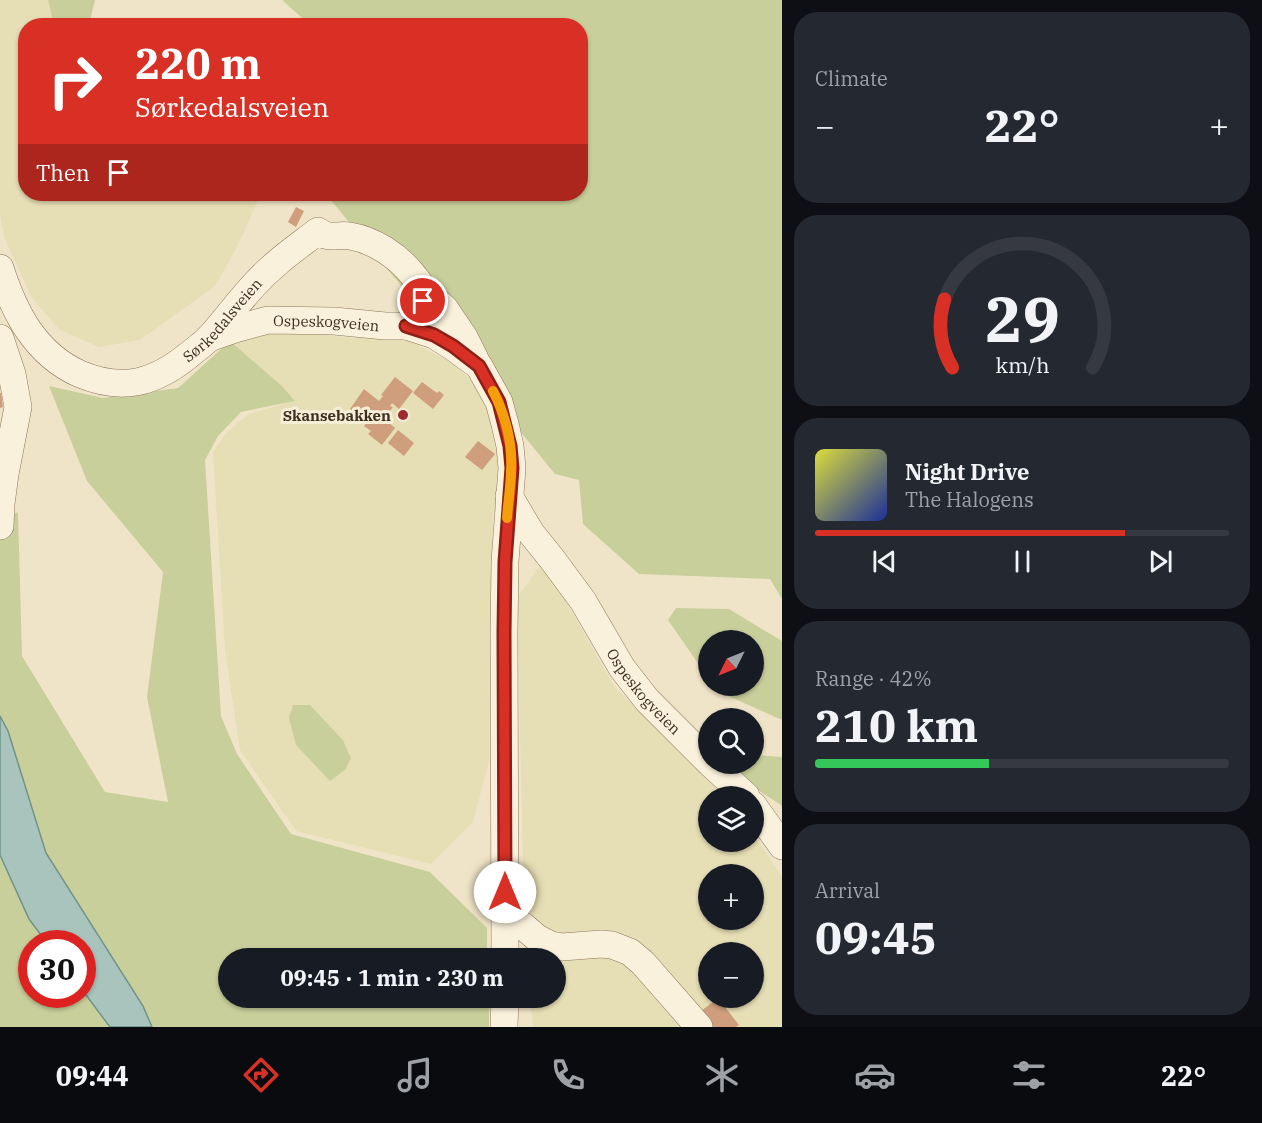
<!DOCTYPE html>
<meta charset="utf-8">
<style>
:root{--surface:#171b24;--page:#242831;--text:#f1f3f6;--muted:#9ea1a6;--line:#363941;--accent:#d93025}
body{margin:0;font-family:"IBM Plex Serif",serif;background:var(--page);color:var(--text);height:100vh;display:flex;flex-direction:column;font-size:22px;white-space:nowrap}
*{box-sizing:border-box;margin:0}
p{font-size:20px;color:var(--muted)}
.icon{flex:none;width:33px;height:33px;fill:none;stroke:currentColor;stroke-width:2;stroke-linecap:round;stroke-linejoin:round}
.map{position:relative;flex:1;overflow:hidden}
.panel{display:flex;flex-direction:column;gap:12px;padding:12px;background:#0d0f14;width:480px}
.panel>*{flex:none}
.hud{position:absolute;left:18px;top:18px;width:570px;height:183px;border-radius:24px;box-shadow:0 2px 4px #0004;background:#d93025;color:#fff;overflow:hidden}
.needle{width:39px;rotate:227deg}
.controls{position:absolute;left:698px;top:630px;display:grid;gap:12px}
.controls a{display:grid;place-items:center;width:66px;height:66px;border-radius:50%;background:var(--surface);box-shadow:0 2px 4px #0004;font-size:30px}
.speed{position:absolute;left:18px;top:930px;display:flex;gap:12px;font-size:30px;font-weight:700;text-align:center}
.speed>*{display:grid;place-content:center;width:78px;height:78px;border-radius:50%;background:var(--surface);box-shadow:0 2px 4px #0004;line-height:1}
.speed .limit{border:9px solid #d22;background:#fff;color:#111}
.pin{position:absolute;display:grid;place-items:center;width:51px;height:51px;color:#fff;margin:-26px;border:3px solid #fff;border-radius:50%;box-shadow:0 2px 6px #0007}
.me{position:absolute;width:66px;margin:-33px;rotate:0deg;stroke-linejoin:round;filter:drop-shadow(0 0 4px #0008)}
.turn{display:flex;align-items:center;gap:21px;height:126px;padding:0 18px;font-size:27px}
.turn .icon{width:78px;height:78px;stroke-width:2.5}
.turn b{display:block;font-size:42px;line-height:51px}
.then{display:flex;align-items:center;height:57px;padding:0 18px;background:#0003;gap:12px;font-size:22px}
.big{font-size:45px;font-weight:800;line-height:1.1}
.panel .tile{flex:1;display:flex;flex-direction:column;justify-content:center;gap:9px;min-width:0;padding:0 21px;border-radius:24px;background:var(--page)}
.panel .dial{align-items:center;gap:0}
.dial svg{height:156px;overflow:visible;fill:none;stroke:var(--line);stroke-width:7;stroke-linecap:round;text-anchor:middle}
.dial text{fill:var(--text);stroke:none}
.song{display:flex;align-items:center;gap:18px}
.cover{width:72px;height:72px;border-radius:9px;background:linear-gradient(135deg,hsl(60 70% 55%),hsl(230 70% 35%))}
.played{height:6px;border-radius:3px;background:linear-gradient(90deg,var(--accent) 75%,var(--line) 75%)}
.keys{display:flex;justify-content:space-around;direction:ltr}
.heat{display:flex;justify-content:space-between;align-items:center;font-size:33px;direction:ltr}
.charge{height:9px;border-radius:4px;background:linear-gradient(90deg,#34c759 42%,var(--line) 0)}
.trip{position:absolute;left:218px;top:948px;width:348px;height:60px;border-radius:30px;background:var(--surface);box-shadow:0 2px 4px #0004;font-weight:800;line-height:60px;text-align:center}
.tabs{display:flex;height:96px;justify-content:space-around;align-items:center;background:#090b0e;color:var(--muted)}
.tabs .icon{width:42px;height:42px}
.tabs .active{color:var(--accent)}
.tabs b{font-size:27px;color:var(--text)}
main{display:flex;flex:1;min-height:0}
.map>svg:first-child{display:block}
.farmland{fill:#e6deb5;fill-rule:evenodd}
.green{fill:#c9cf9b;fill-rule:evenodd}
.water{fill:#a9c4bc;stroke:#6f938a;stroke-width:1.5}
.building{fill:#cf9f7d}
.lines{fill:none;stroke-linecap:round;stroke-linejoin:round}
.minor-casing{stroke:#8d765c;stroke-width:28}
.minor{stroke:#faf1dc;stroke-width:27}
.route-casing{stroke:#8d1f18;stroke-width:15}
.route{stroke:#d93025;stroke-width:10}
.slow{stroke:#f59e0b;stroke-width:10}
.poi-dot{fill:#9e2a2b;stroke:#f7eed8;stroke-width:2}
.labels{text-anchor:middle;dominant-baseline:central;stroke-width:6;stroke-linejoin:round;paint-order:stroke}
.street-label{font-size:15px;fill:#3d2e20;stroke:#f7eed8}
.poi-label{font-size:15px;font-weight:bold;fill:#3d2e20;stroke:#f7eed8;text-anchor:end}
</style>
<main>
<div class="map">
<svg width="782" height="1027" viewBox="0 0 782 1027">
<rect width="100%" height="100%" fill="#f0e4c8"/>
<path class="farmland" d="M0,0H48L54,25L26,26V194H261L237,247L215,286L140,340L99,347L60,330L32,298L4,237L0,214Z
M288,331L354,338L382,337L412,342L452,363L487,394L496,428L498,461L497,512L493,513L489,761L473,822L431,864L296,831L240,750L225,650L213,452L227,432L249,414L294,401L282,386L230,341L251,334ZM310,705L343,740L351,758Z
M543,561L614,686L724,796H708V842H753V833L782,877V1027H533L530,998H555V958H525L517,598ZM708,874H753V920H708ZM708,952H753V998H708Z"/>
<path class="green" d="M48,0H95L89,25H54Z
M282,0H782V599L770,579L639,574L583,524L579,480L555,474L326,194H580V26L310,25Z
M230,341L282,386L295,401L241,412L218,436L205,460L221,716L237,754L291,834L430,872L487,928V958H228V998H489V1027H0V521L18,512L22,656L105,792L168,802L147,697L163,572L87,481L49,386L103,398L178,388ZM32,944H82V994H32Z
M676,608L729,609L782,641V720L717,691L713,686H753V640H708V678L668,620Z
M293,705H310L343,740L351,758L345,770L330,781L296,745L289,718Z
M753,755L782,757V808L781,805L731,773L735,764H753Z"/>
<path class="water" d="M0,716L8,731L46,853L143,1006L152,1027H110L83,991L82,944L47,943L29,919L0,855Z"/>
<path class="building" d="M296,207L304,211L296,227L288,222Z
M395,377L413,391L399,409L392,403L390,406L393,407L384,419L395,428L382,445L368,434L371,431L364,426L367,422L350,409L364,389L379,401L383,396L381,395Z
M422,382L437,393L439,391L444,395L433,409L413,393Z
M0,393H1L3,407L0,408Z
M398,430L414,443L404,456L388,443Z
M478,441L495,454L482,470L465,457Z
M718,998L739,1025L736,1027H713L701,1011Z"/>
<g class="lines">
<defs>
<g id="minor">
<path id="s1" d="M0,268C14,312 35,354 80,374C123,392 155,383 190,354C197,348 205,343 211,336C226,319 239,301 255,284C274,263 296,248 318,231C329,240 337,234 350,236C374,240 398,256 413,275C416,279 420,283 421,287C423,290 423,297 423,301C424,313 418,321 406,326"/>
<path d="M421,286L445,309L464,337L475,359"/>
<path d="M0,338L12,374L18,407L5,474L1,504L0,526"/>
<path id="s2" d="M209,338L235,329L268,320L334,321L385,326H406L434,335L453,347L479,366L499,402L505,424L510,446L512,468L505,562L504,632L505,958"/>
<path id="s3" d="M509,496L531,533L552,559L583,601L622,668L647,700L708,761"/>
<path d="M711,764L746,796"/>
<path d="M753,805L782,846"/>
<path d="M506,916L523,926L537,938L551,945L562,947L601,944L612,945L630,952L643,963L699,1027"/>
<path d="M504,1027L505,998"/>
</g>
</defs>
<use href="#minor" class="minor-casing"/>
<use href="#minor" class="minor"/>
</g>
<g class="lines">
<defs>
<path id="route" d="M423,301C423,314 418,321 406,326L434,335L453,346L479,366L499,402L510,446L512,468L505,562L504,632L505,892"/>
</defs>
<use href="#route" class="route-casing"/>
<use href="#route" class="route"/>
<path class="slow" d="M493,391C505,414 513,444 511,470C511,486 508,502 507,518"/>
</g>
<circle class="poi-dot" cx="403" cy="415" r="6"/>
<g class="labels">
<g class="street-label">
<text stroke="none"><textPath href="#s1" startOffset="303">Sørkedalsveien</textPath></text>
<text stroke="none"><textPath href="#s2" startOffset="120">Ospeskogveien</textPath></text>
<text stroke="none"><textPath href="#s3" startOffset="238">Ospeskogveien</textPath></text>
</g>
<g class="poi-label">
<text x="391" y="415">Skansebakken</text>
</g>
</g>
</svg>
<div class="controls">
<a><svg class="needle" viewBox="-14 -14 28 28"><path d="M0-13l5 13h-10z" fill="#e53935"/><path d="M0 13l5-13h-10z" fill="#9ea1a6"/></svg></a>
<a><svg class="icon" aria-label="search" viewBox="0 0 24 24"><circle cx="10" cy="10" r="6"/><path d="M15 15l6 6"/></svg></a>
<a><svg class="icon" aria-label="layers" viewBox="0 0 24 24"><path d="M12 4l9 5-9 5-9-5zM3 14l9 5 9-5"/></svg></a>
<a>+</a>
<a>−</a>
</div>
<div class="speed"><div class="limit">30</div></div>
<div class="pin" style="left:423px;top:301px;background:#d93025"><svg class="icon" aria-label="arrive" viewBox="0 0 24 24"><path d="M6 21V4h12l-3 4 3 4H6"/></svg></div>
<svg class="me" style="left:505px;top:892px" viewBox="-20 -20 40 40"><circle r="19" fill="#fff"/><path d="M0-13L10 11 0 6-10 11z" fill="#d93025"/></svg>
<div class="trip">09:45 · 1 min · 230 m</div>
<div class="hud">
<div class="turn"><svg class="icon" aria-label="right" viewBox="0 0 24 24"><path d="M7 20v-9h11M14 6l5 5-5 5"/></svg><div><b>220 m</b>Sørkedalsveien</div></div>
<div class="then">Then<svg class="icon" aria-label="arrive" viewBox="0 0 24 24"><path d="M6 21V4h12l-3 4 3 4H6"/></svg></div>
</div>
</div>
<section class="panel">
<div class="tile"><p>Climate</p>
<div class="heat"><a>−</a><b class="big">22°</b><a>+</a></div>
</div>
<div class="tile dial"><svg viewBox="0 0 100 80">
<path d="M14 69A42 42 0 1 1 86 69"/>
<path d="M14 69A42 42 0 0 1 10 34" stroke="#d93025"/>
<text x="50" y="56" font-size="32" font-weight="700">29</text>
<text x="50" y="72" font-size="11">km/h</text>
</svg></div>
<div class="tile">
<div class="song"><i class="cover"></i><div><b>Night Drive</b><p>The Halogens</p></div></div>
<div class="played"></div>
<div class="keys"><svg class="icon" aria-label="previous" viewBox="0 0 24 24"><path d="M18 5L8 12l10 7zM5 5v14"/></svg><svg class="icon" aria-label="pause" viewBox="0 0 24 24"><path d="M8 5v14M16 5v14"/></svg><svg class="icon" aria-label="next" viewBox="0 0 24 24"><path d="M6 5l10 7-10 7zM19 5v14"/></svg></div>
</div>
<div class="tile"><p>Range · 42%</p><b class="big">210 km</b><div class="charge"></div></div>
<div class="tile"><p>Arrival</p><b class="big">09:45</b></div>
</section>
</main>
<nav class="tabs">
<b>09:44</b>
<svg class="icon active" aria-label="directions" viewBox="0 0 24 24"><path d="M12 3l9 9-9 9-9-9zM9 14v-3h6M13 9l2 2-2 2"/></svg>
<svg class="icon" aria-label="music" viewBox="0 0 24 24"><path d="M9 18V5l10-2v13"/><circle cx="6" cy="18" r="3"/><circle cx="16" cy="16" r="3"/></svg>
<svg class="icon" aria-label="phone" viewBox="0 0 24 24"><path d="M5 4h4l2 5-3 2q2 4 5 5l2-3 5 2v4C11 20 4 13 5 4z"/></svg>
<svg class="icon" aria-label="climate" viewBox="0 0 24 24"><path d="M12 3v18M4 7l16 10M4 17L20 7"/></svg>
<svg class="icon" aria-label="car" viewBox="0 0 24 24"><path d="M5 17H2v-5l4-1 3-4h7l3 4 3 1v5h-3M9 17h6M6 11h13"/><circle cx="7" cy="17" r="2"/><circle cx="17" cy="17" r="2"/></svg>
<svg class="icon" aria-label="filters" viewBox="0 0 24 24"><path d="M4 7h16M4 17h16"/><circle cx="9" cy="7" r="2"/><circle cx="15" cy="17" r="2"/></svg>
<b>22°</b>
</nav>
